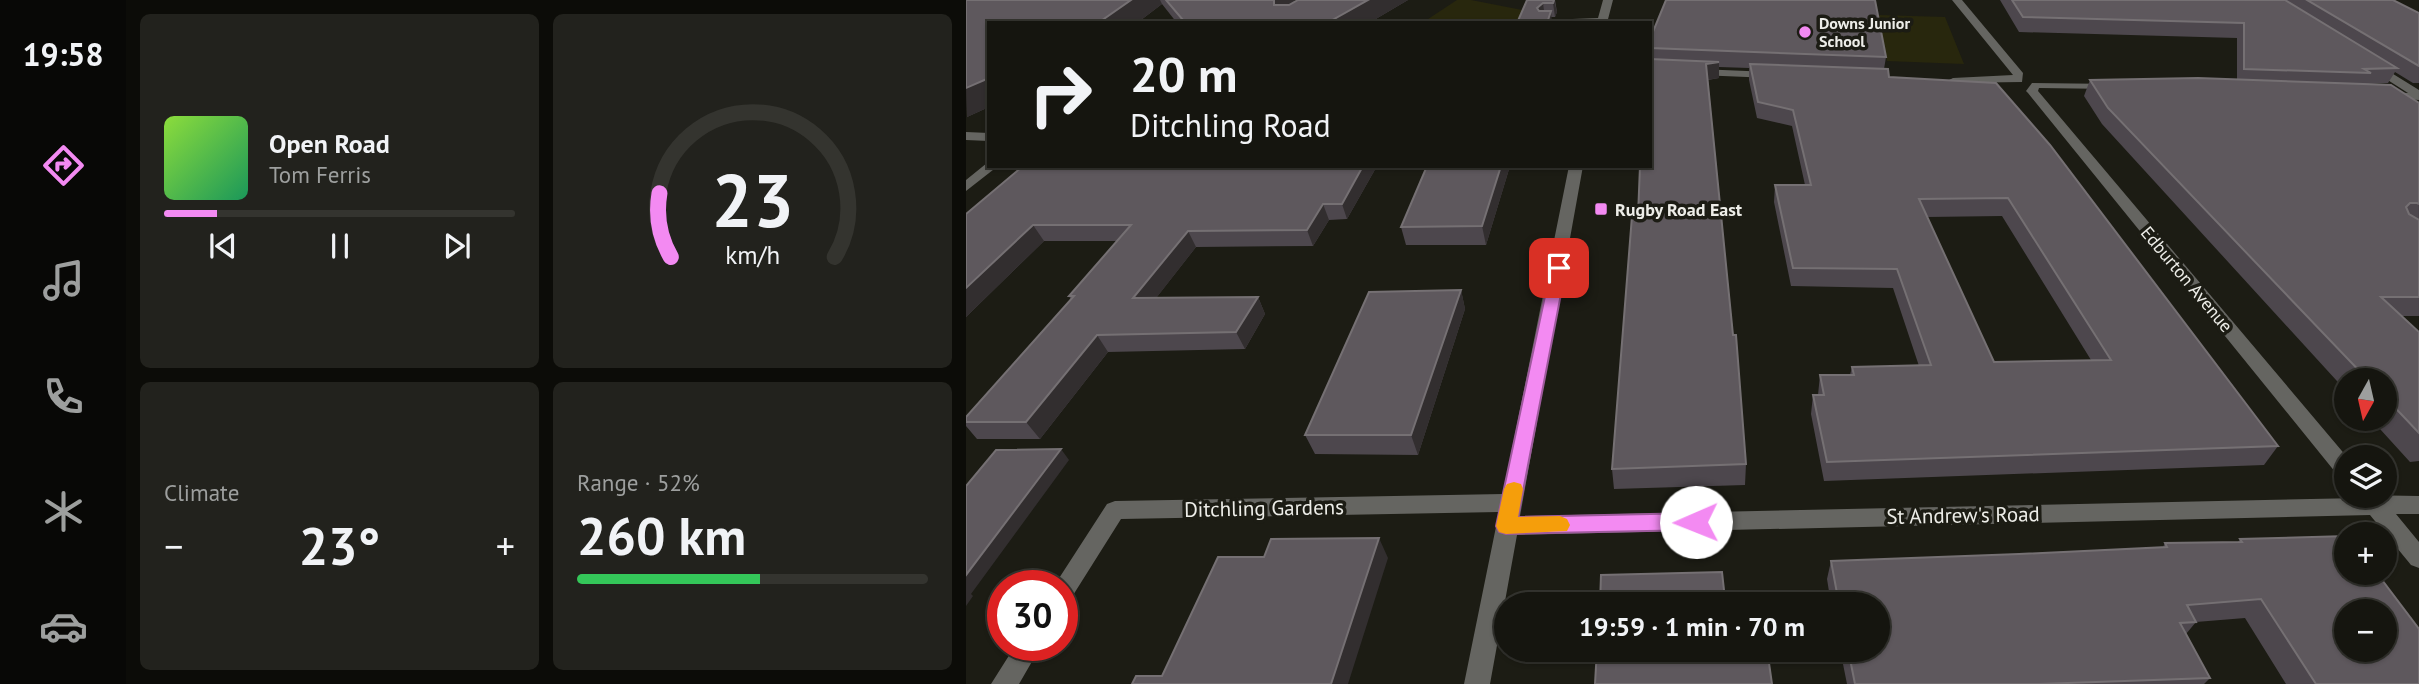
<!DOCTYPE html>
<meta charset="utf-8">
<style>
:root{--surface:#15150f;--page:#22221d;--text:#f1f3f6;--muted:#9d9f9e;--line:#34342f;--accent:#f38af2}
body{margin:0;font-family:"PT Sans",sans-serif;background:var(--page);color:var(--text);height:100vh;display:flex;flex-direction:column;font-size:26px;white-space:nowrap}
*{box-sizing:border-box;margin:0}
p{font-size:23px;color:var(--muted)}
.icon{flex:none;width:38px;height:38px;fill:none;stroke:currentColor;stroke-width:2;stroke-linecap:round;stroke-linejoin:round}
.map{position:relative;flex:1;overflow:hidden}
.panel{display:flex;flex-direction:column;gap:14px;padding:14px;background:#0c0c08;width:840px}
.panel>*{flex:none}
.guide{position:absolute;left:21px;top:21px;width:665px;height:147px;border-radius:0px;box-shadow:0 2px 5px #0004,0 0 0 2px var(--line);background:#15150f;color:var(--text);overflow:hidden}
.needle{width:46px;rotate:188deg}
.fabs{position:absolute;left:1368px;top:368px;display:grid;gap:14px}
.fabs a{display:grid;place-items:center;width:63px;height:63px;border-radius:50%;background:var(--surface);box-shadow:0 2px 5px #0004,0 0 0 2px var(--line);font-size:35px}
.speed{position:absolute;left:21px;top:570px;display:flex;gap:14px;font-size:35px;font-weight:700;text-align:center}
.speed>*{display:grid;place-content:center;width:91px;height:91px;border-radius:50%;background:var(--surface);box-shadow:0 2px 5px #0004,0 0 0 2px var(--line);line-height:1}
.speed .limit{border:10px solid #d22;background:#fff;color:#111}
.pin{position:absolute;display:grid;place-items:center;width:60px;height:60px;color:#fff;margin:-30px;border-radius:14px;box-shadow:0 4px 10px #0006}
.me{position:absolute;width:77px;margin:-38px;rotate:269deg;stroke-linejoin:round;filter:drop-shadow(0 0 5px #0008)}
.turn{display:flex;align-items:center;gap:24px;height:147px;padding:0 28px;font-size:32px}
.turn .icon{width:91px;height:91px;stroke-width:2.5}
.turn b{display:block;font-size:49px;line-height:60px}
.big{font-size:52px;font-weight:800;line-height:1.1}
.panel .widget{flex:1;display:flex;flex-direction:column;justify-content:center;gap:10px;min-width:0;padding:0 24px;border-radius:10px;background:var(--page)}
.panel .dial{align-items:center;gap:0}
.dial svg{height:182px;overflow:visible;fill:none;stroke:var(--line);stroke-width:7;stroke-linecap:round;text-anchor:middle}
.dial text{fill:var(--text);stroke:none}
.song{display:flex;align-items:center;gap:21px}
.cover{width:84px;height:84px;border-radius:10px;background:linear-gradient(135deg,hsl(90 70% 55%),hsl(150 70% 35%))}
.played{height:7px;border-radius:4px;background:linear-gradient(90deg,var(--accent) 15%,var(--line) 15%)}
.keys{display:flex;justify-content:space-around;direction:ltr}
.heat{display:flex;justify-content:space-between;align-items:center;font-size:38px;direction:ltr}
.charge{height:10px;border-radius:5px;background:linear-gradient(90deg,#34c759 52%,var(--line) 0)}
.panel .tiles{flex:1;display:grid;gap:14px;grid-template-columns:repeat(2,1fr)}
.trip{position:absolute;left:528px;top:592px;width:396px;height:70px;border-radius:35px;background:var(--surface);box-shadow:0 2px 5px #0004,0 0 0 2px var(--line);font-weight:800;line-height:70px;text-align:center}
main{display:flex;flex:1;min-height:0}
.menu{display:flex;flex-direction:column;width:126px;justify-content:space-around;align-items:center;background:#080806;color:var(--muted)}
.menu .icon{width:49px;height:49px}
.menu .on{color:var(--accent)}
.menu b{font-size:32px;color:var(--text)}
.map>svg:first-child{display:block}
.green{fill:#28270d}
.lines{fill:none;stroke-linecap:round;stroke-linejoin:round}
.minor{fill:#656561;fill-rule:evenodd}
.wall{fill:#4d474d;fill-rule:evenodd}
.shaded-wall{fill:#322e2f}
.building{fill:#5e585d;stroke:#757073;stroke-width:2;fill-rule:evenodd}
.route{fill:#f38af2;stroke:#9e5a9d;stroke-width:2}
.slow{fill:#f59e0b}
.poi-dot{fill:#f38af2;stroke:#1c1c14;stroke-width:2.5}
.labels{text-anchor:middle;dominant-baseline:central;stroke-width:7;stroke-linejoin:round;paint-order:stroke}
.far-poi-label{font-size:16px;font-weight:bold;fill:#edede8;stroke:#1c1c14;text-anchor:start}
.poi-label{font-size:18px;font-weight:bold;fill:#edede8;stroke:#1c1c14;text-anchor:start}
.street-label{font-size:18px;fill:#edede8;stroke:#1c1c14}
.near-street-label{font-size:21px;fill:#edede8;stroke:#1c1c14}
</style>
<main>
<nav class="menu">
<b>19:58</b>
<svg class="icon on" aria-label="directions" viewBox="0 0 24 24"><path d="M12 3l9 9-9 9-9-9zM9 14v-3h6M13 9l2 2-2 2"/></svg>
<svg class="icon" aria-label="music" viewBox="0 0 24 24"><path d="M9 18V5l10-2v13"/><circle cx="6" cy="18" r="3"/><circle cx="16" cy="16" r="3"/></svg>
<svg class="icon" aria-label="phone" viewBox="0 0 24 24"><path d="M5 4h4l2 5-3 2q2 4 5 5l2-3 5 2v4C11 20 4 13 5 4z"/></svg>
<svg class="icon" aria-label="climate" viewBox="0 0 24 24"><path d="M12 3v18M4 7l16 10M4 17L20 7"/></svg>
<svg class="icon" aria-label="car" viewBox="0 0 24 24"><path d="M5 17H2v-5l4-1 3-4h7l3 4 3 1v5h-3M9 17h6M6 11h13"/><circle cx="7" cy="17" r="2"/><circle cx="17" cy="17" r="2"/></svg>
</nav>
<section class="panel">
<div class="tiles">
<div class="widget">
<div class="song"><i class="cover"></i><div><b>Open Road</b><p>Tom Ferris</p></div></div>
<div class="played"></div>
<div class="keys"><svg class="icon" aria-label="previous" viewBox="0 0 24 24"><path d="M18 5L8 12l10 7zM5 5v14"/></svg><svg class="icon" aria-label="pause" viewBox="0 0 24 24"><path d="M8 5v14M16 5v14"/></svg><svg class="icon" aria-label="next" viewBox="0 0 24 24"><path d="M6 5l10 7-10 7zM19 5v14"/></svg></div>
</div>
<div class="widget dial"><svg viewBox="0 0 100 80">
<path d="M14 69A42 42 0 1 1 86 69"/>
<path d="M14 69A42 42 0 0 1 9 41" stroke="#f38af2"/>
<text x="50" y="56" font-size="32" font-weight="700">23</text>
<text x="50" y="72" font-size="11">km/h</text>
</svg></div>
<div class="widget"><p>Climate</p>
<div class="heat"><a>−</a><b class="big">23°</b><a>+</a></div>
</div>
<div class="widget"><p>Range · 52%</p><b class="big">260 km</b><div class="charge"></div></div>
</div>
</section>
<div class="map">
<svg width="1453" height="684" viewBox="0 0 1453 684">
<rect width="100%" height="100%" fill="#1c1c14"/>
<path class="green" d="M491,0H505L566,12L546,23H456Z
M912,15L979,17L998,64L921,61Z"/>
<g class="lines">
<path class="minor" d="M637,0H647L641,23H575L580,20L632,18Z
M986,0H996L1057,73L1056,82L983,83L981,81L987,78L1047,75Z
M1403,64H1411L1453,90V100L1415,97L1413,95L1419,92L1442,93L1403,68Z
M684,67L805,72L811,75L805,78L684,73Z
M1066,83L1150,84V88L1146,89L1073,88L1072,91L1381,457V480L1374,478L1062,93L1060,91Z
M0,132L23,133V141L0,140Z
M21,163L23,166H32L0,191V180Z
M603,166H617L554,516L1394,498L1395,495L1453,496V514H1430L1453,542V568L1445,565L1404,515L551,535L524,684H498L533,512L155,519L104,600L96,603V586H88L141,504L149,501L537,494Z
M49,646H75L53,684H25Z"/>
</g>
<path class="wall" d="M0,0H328L329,2L332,0H442L403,23H211L196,4L171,23H23V107L1,117Z
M561,0H589L591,12L589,17H585Z
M1034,0H1427L1453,13V83H1447L1429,72L1422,83L1399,84L1453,103V316H1436L1453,332V461L1444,462L1404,418H1419V380H1381V392L1136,124L1118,96L1124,80H1271V38L1053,32Z
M684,39L920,57L918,69L923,77L1312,446L1298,465L858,481L845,414L847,395H852L854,375H884L886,367L953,366L927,288L825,286L808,202L809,185H839L826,126L791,118L783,80V68L753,67V78L742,80L780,464L779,485L648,489L646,469L672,216L684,166ZM1036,216L1125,360L1028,362L961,217Z
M411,166L381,219L363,220L347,246L230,247L190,298L292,297L299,314L279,349L142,352L74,439H11L0,426V417L105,300L103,296L151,241H78L0,317V214Z
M461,166H544L520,245H440L435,227Z
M495,290L499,309L452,455L349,454L339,435Z
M1274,539L1453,684H1320L1279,618L1230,622L1220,634L1244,678L1238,684H881L874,649H912V604H865L861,579L865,561L1053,554L1197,547L1199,543L1272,542Z"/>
<path class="shaded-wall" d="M165,0H194L196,4L171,23H132Z
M307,0H328L332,11L314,21Z
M402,0H442L403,23H361Z
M588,0L591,12L589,17L587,3Z
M577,3L579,18L571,8Z
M585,11L586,23H581Z
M753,62V78L740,80V64Z
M23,78V107L1,117L0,88Z
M397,166H411L381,219L376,204Z
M535,166H544L520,245L516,226Z
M357,204L363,220L347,246L341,230Z
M67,225L78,241L0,317V288Z
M222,231L230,247L177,315L167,298Z
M495,290L499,309L452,455L445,435Z
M292,297L299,314L279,349L270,332Z
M131,335L142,352L74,439L60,422Z
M95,449L103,460L5,594L7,596L0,606V575Z
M413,538L422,558L382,684H365Z"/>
<path class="building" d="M0,0H165L132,23H23V78L0,88Z
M200,0H308V5H323L332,0H402L361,23H214L217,20Z
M561,0H588L587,3H577L571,8L573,11H585L581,23H551Z
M700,0H909L920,57L684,48V39Z
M1046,0H1319L1431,68L1398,69L1405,73L1278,69V23L1057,17Z
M1341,0H1427L1453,13V66Z
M684,59L753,62L740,64L767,335H770L780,464L646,469L666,216H672L674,166H684Z
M784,64L922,69L923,77L1030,83L1084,145L1312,446L861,462L847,395H858L854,375H888L886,367L965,365L931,269L827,268L809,185H845L827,110L792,102ZM1042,198L1145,360L1028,362L953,199Z
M1232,78L1425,85L1453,103V204L1451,203H1444L1440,207L1443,214L1453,220V297H1415L1453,332V433L1419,397V380H1402L1142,108L1124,80Z
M57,166H397L376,204H357L341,230L222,231L167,298L292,297L270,332L131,335L60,422H0V417L108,296H103L165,225H67L0,288V214Z
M461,166H535L516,226L435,227Z
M495,290L445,435H339L403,292Z
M95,449L0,575V486L30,450Z
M1381,536V572H1410L1453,629V684H1350L1295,599L1221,605L1230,622L1214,623L1244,678L1073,684H889L882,649H912V604H873L865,561L1053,554L1201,547L1199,543L1276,542L1274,539ZM1381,611H1419V649H1381Z
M413,538L365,684H166L170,676H196L252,557H298L305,539Z
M756,572L759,599L774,598L775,604H634L635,575Z
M631,649H780L781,657L802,656L806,684H629Z"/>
<path class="route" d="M593,263L600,268L552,517L730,513L737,516L740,522L737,528L730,530L540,534L533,532L530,526L585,268Z"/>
<path class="slow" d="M548,482L555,484L557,489L552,517L594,516L601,519L604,525L601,531L540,534L533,532L530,526L538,489L541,484Z"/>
<g class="poi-dot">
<circle cx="839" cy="32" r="7"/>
<rect x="628" y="202" width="14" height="14" rx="3.5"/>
</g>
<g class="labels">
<g class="far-poi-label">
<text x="853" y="23">Downs Junior<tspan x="853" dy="18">School</tspan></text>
</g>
<g class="poi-label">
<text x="649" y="209">Rugby Road East</text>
</g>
<g class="street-label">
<text transform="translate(1221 279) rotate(50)">Edburton Avenue</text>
</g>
<g class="near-street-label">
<text transform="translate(298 508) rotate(-1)">Ditchling Gardens</text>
<text transform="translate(997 515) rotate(-1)">St Andrew's Road</text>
</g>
</g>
</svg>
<div class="fabs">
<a><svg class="needle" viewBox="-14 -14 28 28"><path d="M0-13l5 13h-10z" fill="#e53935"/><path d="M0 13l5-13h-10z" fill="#9d9f9e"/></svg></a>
<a><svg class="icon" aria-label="layers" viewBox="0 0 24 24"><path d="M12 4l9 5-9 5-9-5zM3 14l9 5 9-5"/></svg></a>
<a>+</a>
<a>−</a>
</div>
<div class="speed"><div class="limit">30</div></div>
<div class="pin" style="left:593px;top:268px;background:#d93025"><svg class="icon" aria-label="arrive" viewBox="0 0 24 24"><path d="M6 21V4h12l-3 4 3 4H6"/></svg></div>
<svg class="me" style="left:730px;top:522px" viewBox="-20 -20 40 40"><circle r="19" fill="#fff"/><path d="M0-13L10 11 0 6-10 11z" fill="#f38af2"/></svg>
<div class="trip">19:59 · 1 min · 70 m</div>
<div class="guide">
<div class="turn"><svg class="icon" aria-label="right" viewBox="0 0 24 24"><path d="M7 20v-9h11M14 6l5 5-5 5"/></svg><div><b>20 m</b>Ditchling Road</div></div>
</div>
</div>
</main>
